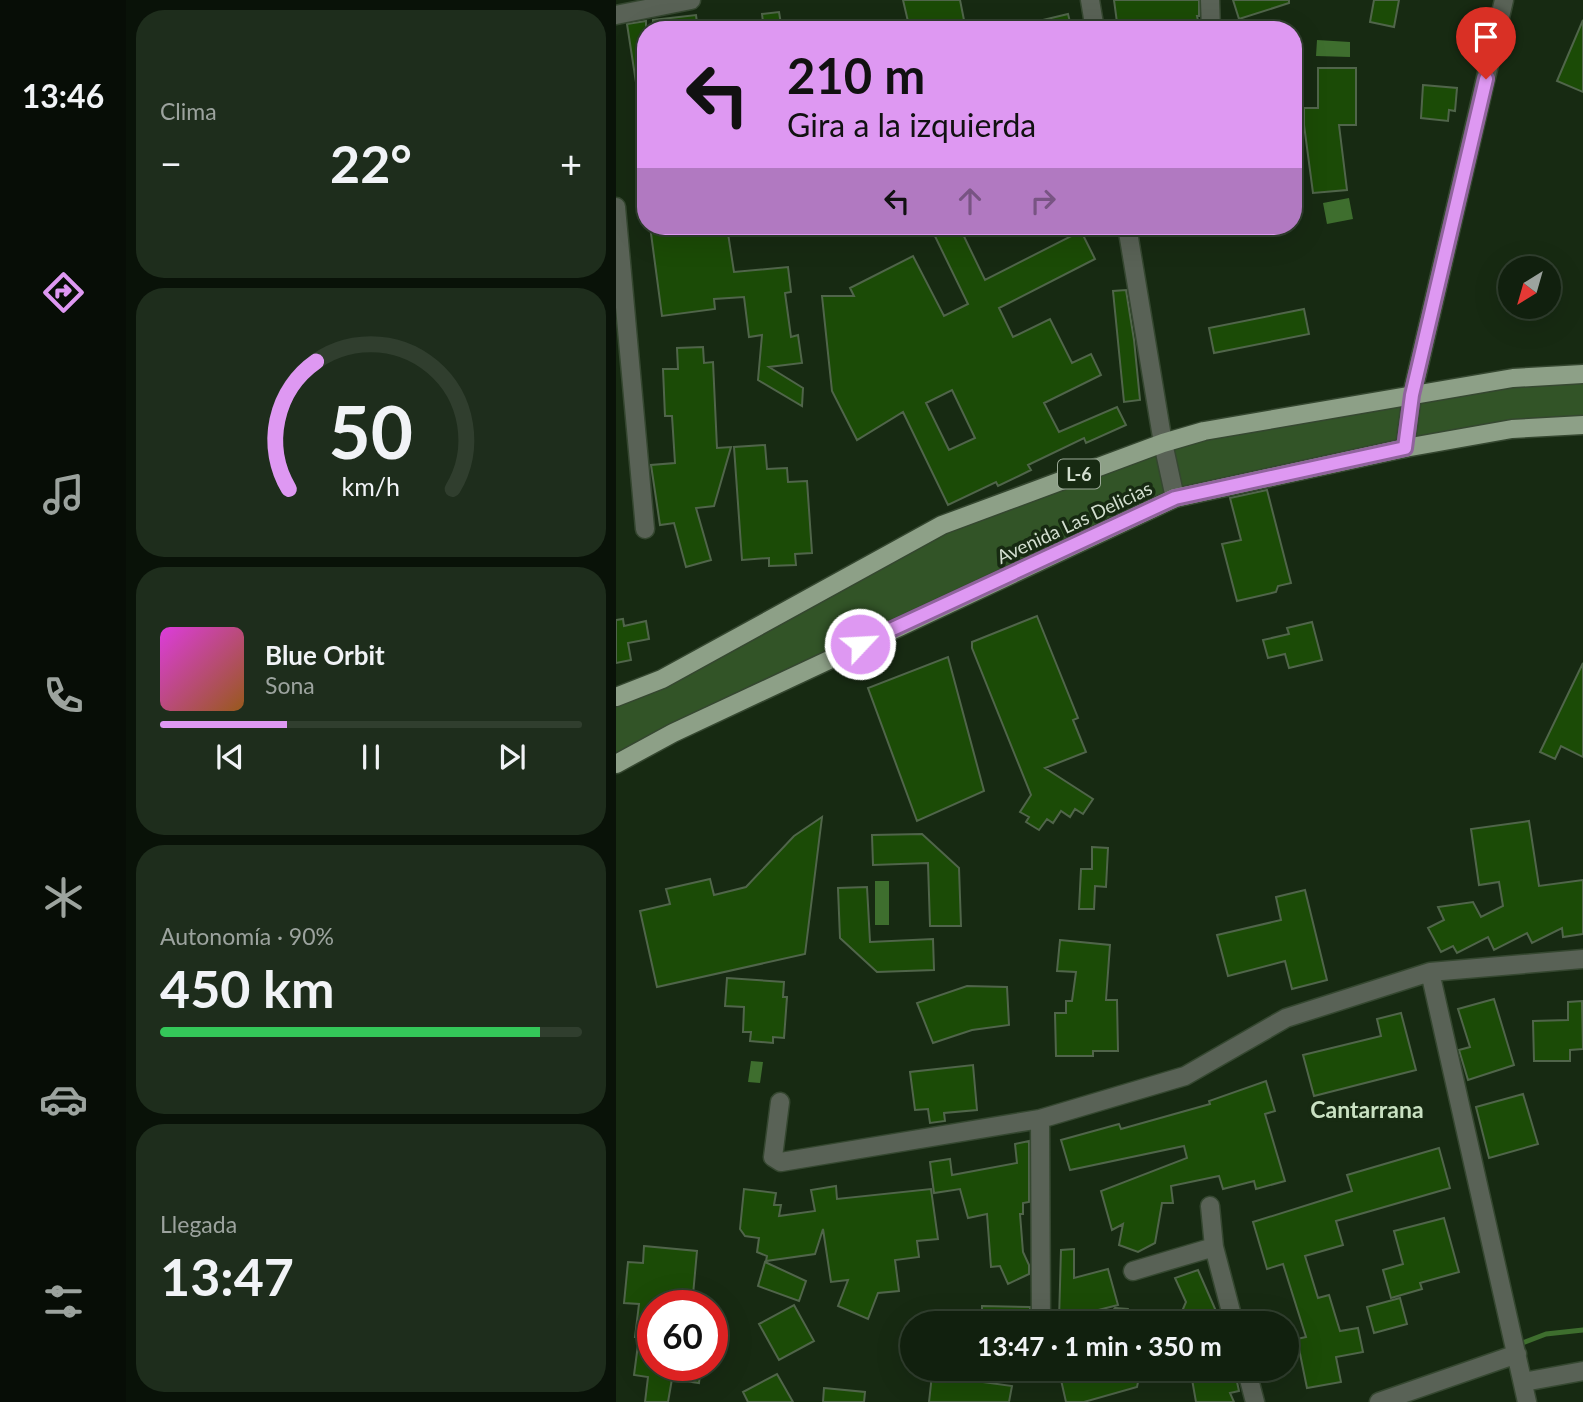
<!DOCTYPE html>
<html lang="es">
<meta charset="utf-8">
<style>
:root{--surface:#11200e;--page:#1e2d1c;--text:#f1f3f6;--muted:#9ca39e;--line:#303e2e;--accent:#de98f2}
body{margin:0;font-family:Lato,sans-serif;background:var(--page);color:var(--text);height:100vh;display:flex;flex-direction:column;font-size:26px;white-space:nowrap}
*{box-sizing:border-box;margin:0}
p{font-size:23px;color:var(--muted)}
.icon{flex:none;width:38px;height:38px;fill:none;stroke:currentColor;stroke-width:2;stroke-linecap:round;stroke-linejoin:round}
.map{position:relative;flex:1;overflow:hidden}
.side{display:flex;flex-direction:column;gap:10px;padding:10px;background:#091208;width:490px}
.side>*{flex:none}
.banner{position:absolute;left:21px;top:21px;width:665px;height:214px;border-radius:28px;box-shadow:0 7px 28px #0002,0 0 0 2px var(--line);background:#de98f2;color:#111;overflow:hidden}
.needle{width:46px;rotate:217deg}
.tools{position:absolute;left:882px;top:256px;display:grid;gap:14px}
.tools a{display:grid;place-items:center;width:63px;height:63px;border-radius:50%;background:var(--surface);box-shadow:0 7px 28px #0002,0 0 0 2px var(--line);font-size:35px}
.speed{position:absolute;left:21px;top:1290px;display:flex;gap:14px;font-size:35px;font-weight:700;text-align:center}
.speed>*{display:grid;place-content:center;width:91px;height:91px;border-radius:50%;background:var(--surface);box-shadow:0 7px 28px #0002,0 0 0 2px var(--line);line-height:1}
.speed .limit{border:10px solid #d22;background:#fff;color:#111}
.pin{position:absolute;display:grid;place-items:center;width:60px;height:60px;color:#fff;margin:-72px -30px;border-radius:50% 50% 50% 0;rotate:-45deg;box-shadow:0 0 7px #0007}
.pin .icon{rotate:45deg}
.me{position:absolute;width:77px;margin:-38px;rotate:65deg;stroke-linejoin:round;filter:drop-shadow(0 0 5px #0008)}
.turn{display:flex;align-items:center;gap:24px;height:147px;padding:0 35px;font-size:32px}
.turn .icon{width:91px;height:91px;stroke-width:2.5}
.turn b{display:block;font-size:49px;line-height:60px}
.lanes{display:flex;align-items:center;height:66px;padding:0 35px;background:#0003;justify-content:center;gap:35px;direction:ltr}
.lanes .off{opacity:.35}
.big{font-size:52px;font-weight:700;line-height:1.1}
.side .card{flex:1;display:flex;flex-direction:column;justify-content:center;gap:10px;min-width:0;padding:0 24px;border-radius:28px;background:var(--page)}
.side .dial{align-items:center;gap:0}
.dial svg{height:182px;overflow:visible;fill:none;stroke:var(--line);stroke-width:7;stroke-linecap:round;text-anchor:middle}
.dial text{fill:var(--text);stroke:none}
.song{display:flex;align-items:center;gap:21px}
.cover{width:84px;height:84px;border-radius:10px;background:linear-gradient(135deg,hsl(300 70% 55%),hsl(30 70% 35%))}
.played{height:7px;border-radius:4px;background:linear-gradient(90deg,var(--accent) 30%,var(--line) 30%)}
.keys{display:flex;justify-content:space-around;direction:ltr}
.heat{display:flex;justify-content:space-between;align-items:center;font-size:38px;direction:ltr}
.charge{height:10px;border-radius:5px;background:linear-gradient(90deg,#34c759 90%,var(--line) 0)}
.trip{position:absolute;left:284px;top:1311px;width:399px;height:70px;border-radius:35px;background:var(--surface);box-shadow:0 7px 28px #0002,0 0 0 2px var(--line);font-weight:700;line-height:70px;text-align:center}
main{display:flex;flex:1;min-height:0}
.tabs{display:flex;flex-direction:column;width:126px;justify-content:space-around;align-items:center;background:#070d06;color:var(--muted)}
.tabs .icon{width:49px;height:49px}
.tabs .on{color:var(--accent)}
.tabs b{font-size:32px;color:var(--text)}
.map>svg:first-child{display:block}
.green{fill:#325427}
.water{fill:#3e6e2e}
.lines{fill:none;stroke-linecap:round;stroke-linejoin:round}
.stream{stroke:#3e6e2e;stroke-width:5}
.building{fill:#1b4b06;stroke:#50654a;stroke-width:2;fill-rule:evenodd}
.minor-casing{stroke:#354730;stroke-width:21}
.primary-casing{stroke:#354730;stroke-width:21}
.minor{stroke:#596256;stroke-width:18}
.primary{stroke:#8da087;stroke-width:18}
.route-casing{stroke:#90639d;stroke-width:18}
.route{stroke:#de98f2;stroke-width:12}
.labels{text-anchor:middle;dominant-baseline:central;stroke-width:7;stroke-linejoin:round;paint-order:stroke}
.shield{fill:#172a12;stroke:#9ba997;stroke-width:2}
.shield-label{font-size:18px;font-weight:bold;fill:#d3dfd0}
.street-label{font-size:19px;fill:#d3dfd0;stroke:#172a12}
.quarter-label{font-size:23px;font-weight:bold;fill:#c9e1c2;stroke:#172a12}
</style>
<main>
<nav class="tabs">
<b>13:46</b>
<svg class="icon on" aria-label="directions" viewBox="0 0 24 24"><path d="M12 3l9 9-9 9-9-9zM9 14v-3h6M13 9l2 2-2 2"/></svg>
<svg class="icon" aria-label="music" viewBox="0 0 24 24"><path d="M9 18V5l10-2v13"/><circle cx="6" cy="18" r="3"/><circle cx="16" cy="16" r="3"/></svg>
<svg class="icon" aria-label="phone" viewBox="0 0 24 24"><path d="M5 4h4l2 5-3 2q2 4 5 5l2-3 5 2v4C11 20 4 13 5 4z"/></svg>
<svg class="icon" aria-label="climate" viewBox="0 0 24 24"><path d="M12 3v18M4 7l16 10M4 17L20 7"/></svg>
<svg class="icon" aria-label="car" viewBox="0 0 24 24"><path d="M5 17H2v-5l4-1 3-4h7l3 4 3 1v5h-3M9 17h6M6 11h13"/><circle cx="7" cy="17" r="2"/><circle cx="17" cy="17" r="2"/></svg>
<svg class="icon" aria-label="filters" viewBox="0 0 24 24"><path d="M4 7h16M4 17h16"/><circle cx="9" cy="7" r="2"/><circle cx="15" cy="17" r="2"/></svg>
</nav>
<section class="side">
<div class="card"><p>Clima</p>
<div class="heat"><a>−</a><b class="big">22°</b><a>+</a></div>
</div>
<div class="card dial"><svg viewBox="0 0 100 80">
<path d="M14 69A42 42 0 1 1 86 69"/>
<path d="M14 69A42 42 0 0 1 26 13" stroke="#de98f2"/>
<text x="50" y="56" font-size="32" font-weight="700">50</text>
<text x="50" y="72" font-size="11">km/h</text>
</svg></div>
<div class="card">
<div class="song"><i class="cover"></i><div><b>Blue Orbit</b><p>Sona</p></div></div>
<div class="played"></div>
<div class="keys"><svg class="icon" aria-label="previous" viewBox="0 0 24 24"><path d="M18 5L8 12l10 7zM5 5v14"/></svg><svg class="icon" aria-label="pause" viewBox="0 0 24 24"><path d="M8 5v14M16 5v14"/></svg><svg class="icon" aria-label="next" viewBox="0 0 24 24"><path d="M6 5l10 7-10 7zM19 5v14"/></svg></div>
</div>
<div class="card"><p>Autonomía · 90%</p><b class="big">450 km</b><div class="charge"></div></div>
<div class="card"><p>Llegada</p><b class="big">13:47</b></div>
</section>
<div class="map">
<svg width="967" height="1402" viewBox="0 0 967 1402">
<rect width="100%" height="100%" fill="#172a12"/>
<path class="green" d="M967,374V425L559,498L0,764V697L326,525L547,443Z"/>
<path class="water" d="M701,40L734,42V57L700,56Z
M733,198L737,219L711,224L707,203Z
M259,881H273V925H259Z
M135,1061L147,1062L144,1083L132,1082Z"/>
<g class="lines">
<path class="stream" d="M901,1345L930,1334L967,1330"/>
</g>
<path class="building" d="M287,0H344L350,30H294Z
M498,0H583V16H581L584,30H502Z
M617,0H673V3L623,19Z
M758,0H783L778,27L754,22Z
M163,12L166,30H148L146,14Z
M452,14L456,30H410V24Z
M80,15L82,30H37V20Z
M967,20V92L941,81Z
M30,21V89H21L11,24Z
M702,68H740V125H723L731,190L697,193L688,125V108H702Z
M807,85L841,88L839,111L833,110L832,121L805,118Z
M34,226H96L97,229L111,227L118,272L172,267L175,292L169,293L175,337L182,335L186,363L153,367L187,388L186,406L142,380L146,335L133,337L128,297L98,299L99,309L46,316Z
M314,226H343L369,280L465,231L479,259L383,308L397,337L434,319L456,363L475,354L485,375L428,403L443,432L501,407L510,425L470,443L468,438L412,465L415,470L382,486L380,482L332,505L287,412L241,440L216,391L206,296H238L234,288L297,256L328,316L352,304ZM336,390L359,438L333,450L310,403Z
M510,290L518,340L524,400L508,402L497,291Z
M688,309L693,334L598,353L593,328Z
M87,347L88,363L97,362L101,448L115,447L98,506L80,508L95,560L70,567L58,523L44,525L35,465L59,463L56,416H49L47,369H62L61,348Z
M149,445L151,469L171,468L172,482L191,481L196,553L179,554L180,565L153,566V558L126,560L118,447Z
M651,490L675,583L662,586L660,592L621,601L606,544L625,540L614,498Z
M421,616L462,718L457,720L470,752L429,768L477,799L467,814L459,809L454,817L445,811L437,823L431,819L423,830L410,822L413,817L404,812L415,795L356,648V642Z
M7,619L8,626L30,621L33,639L12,643L15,660L0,663V620Z
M696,622L706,660L673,668L669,654L652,658L647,640L673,634L671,628Z
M332,657L368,791L301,821L252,688Z
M967,663V757L945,746L939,759L924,752Z
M206,817L189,954L41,987L24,911L54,904L50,889L94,879L98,895L130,887L178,836Z
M913,821L923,886L967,880V934L947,937L946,928L916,943L911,933L878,950L872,937L841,953L837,946L825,952L812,928L828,920L822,907L857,902L865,917L887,906L883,882L863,885L855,829Z
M306,834L343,868L345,926H314L312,863L257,865L256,835Z
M476,847L492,848L490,887L479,886L478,909H463L465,869H476Z
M251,887L254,942L317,939L318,970L261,972L224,938L222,888Z
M689,890L711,980L676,989L669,961L612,976L601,935L665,920L660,897Z
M444,940L494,945L490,1000H501L502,1051H477V1056H440L439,1013H450V1001H456L460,972L441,971Z
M111,978L168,982L167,997H171L168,1038L157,1037V1043L134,1041L135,1032H127L128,1007L109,1006Z
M351,986L391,987L393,1025L356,1030L317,1043L301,1003Z
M878,999L898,1065L852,1080L843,1050L854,1047L842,1009Z
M966,1001L967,1049L954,1050V1061H918L917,1021L952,1020V1002Z
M785,1013L800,1070L698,1096L687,1055L765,1036L761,1019Z
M357,1065L361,1110L328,1113L329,1121L314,1123L312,1109L299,1110L294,1072Z
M650,1081L659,1111L649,1114L669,1181L640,1189L638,1181L607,1189L603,1176L555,1186L557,1203H546L539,1243L522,1252L503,1245L507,1224L496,1230L485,1191L571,1158L568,1146L454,1170L445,1140L503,1124L505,1129L594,1104L593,1101Z
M907,1094L922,1144L873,1158L860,1107Z
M413,1141V1202L407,1203V1214H404L407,1252L413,1265V1274L392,1284L384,1266L375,1267L371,1214L352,1218L344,1189L318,1193L314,1162L334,1159L336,1175L401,1163L399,1144Z
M823,1148L834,1188L720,1221L727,1245L689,1256L702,1298L713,1295L724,1331L742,1328L747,1352L720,1357L725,1382L691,1388L681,1339L690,1337L667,1264L651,1269L637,1222L736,1191L731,1175Z
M220,1186L221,1199L315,1189L322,1239L301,1241L303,1257L279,1260L283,1291L262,1293L252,1319L222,1306L232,1280L215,1282L207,1229L199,1254L150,1261L151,1256L141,1252L143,1238L129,1236L124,1229L128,1189L160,1193L158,1205H165L163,1216L199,1211L195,1190Z
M828,1218L843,1272L804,1283L806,1289L775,1298L767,1270L787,1264L778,1231Z
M28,1246L81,1251L77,1295L56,1293L55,1306H37V1365H85L83,1383L56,1379L52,1402H29L32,1377L18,1375L23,1337H19L23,1304L8,1303L12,1262L27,1263Z
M458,1249V1278L492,1269L502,1305L443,1320L445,1250Z
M149,1262L190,1281L183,1301L142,1286Z
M582,1270L600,1311L604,1314L606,1323H561L570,1302L559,1278Z
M784,1298L791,1324L758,1333L751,1307Z
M178,1305L198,1341L163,1360L143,1324Z
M366,1306L414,1307V1323H366Z
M499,1308L512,1309L518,1323H486Z
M449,1368H525L521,1387L468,1402H450L445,1380L457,1379Z
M574,1368H618L623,1391L614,1393L618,1402H580Z
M161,1374L177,1402H132L127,1392Z
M316,1375L396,1386L393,1402H313Z
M208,1388L249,1392L248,1402H207Z"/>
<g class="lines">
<defs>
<path id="minor" d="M474,0L479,30
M594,0L595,30
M0,15L75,0
M0,207L29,529
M511,226L547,443L559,498
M789,448L796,395L888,0
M814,972L911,1402
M164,1102L157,1157L165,1162L424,1119L569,1076L670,1018L814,972L967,959
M424,1119L425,1323
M594,1206L598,1247L618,1323
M517,1271L598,1247
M630,1368L639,1402
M908,1382L967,1371
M763,1402L901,1354"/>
<path id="primary" d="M0,697L46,679L326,525L547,443L588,431L897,378L967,374
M0,764L57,733L559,498L789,448L896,429L967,425"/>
</defs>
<use href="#minor" class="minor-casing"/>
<use href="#primary" class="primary-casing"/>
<use href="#minor" class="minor"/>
<use href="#primary" class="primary"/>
</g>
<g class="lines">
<defs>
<path id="route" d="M244,644L559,498L789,448L796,395L870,79"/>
</defs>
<use href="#route" class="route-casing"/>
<use href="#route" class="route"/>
</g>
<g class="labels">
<rect class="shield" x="442" y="459.5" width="42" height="29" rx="5"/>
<g class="shield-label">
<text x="463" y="474">L-6</text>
</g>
<g class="street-label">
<text transform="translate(458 522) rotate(-25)">Avenida Las Delicias</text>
</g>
<g class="quarter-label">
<text x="751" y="1109">Cantarrana</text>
</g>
</g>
</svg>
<div class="tools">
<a><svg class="needle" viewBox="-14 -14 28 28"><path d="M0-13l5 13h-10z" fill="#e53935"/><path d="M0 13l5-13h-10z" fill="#9ca39e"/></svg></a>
</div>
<div class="speed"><div class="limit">60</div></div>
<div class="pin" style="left:870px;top:79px;background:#d93025"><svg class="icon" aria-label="arrive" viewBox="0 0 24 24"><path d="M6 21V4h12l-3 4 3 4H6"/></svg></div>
<svg class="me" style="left:244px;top:644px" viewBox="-20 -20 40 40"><circle r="17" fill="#de98f2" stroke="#fff" stroke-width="3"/><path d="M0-11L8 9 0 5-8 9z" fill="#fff"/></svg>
<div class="trip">13:47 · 1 min · 350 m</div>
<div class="banner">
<div class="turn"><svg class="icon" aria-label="left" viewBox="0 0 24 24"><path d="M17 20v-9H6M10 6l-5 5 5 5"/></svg><div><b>210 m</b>Gira a la izquierda</div></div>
<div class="lanes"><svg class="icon" aria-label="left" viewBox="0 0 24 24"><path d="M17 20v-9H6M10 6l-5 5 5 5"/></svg><svg class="icon off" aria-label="ahead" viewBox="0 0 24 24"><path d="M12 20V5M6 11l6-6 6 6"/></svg><svg class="icon off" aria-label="right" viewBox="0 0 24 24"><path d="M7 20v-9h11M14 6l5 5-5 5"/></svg></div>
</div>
</div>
</main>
